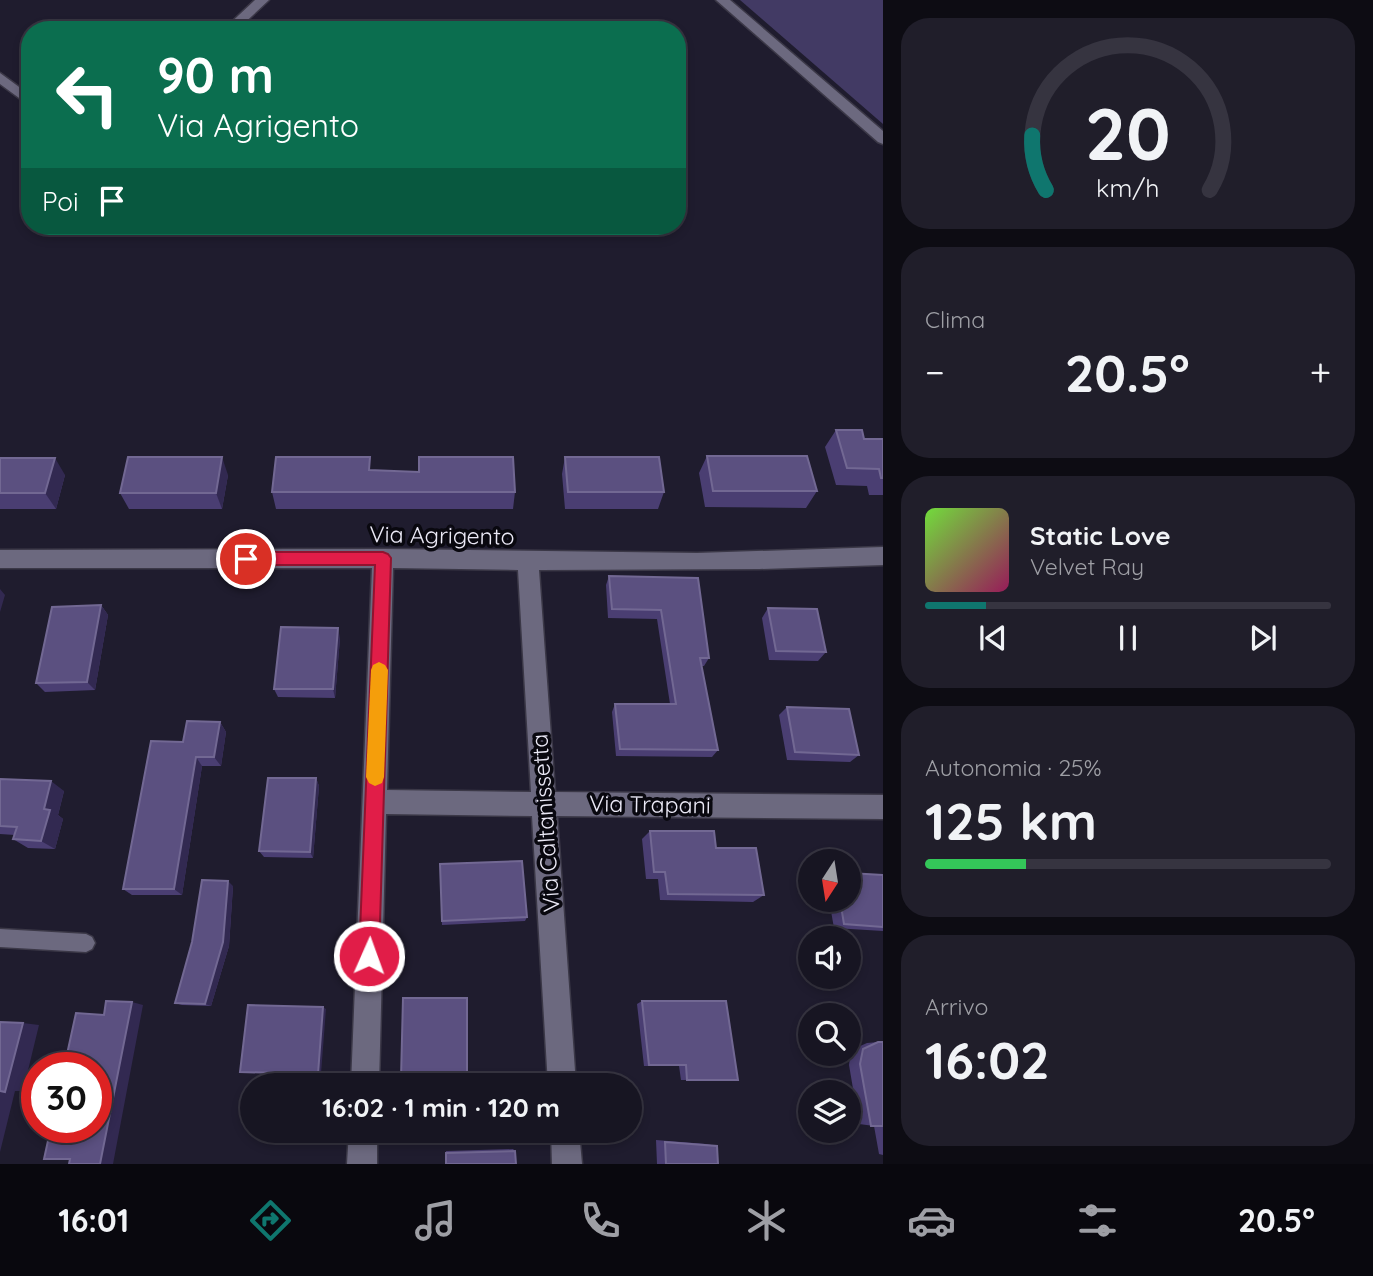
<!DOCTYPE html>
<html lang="it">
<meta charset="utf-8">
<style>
:root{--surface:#171522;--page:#201e2a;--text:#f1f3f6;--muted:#9e9fa5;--line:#363440;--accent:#0f766e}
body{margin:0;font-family:Quicksand,sans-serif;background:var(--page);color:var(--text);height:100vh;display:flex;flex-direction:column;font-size:26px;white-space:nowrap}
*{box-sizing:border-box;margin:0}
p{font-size:23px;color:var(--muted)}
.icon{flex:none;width:38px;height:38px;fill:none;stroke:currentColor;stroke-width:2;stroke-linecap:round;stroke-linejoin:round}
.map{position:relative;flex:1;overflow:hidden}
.panel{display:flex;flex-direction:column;gap:18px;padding:18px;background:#0d0c13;width:490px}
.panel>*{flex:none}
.guide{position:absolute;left:21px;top:21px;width:665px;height:214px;border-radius:28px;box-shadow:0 4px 10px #0003,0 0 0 2px var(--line);background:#0b6e4f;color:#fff;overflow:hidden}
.needle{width:46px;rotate:192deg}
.controls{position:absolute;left:798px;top:849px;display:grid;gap:14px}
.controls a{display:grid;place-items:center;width:63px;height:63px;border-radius:50%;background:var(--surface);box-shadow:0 4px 10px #0003,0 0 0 2px var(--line);font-size:35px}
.speed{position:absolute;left:21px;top:1052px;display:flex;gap:14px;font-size:35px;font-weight:700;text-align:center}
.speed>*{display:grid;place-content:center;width:91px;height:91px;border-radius:50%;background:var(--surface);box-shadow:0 4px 10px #0003,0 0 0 2px var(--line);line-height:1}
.speed .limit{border:10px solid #d22;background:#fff;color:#111}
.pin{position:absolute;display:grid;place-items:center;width:60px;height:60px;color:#fff;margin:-30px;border:4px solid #fff;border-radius:50%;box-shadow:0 2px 7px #0007}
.me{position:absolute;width:77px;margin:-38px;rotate:2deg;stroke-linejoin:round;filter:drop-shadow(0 0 5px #0008)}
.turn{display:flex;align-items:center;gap:24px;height:147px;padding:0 21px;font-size:32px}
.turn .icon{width:91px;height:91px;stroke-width:2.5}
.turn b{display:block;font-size:49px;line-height:60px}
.then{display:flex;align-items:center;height:66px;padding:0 21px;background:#0003;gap:14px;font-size:26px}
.big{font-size:52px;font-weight:700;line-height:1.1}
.panel .card{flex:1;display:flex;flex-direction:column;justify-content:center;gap:10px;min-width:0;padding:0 24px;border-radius:28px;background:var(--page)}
.panel .dial{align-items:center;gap:0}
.dial svg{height:182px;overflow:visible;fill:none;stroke:var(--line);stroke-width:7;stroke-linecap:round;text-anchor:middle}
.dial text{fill:var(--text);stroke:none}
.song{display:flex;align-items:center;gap:21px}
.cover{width:84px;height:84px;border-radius:10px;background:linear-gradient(135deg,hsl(100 70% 55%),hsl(330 70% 35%))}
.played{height:7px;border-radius:4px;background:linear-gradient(90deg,var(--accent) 15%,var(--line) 15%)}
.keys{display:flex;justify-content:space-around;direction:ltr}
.heat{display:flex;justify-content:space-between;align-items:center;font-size:38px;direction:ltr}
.charge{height:10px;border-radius:5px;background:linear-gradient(90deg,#34c759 25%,var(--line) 0)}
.trip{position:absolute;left:240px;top:1073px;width:402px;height:70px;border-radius:35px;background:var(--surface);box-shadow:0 4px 10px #0003,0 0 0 2px var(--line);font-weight:700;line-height:70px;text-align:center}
.tab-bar{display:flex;height:112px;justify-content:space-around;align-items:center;background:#09080e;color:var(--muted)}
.tab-bar .icon{width:49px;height:49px}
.tab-bar .current{color:var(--accent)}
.tab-bar b{font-size:32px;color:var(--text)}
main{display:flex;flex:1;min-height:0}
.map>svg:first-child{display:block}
.green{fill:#423a64}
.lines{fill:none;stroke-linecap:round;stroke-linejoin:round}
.lane-casing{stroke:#3b3847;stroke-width:3}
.street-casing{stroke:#3b3847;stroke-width:3}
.secondary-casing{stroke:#3b3847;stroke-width:3}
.lane{fill:#6c697f;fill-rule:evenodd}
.street{fill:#6c697f;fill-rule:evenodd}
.secondary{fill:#6c697f;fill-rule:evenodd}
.wall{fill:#4a3e72}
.shaded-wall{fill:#322951}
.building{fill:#5b5080;stroke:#726893;stroke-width:2}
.route{fill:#e11d48;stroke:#92132f;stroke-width:2}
.slow{fill:#f59e0b}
.labels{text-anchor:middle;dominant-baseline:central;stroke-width:7;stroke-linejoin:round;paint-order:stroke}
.street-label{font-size:23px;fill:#ebe9f6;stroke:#09080f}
</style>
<main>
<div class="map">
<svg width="883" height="1164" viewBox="0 0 883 1164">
<rect width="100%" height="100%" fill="#1f1c2e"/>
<path class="green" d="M740,0H883V124Z"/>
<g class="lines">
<defs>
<path id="lane" d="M0,929L86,934L92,937L95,943L92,949L86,952L0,947Z"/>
<path id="street" d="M255,0H269L237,30H223Z
M0,73L30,95V106L0,84Z
M883,547V565L759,569L539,570L555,792L883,795V819L557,816L576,1085H548L532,816L386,814L379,1085H351L372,568H0V550L383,549L697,553ZM393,568L518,570L531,792L387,790Z
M349,1130H377V1164H347Z
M551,1130H579L582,1164H552Z"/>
<path id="secondary" d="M716,0H730L883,131V144L878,142Z"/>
</defs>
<use href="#lane" class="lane-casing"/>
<use href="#street" class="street-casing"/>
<use href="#secondary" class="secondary-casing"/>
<use href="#lane" class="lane"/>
<use href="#street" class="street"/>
<use href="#secondary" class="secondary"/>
</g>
<path class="wall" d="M836,430L864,439H883V495H869L867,486L836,485L825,447Z
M707,456L817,491L806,508L705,507L699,473Z
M565,457L664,492L658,509H565L562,474Z
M0,458L65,475L56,509H0Z
M371,470L515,492L513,509H276L272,492Z
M228,475L222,509H129L120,493Z
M609,576L698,578L709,658L704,666H701L718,750L712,757L616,756L612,712L615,704H670L657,619L608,618L606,585Z
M101,605L108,615L95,690L45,692L36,683Z
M768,608L826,652L818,661L769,660L762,618Z
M340,638L335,698L278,697L274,689Z
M787,707L859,755L850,762L787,760L779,715Z
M220,722L226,732L221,766H202L182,895H132L123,889L183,742Z
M316,778L319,786L313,858L264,857L259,851Z
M0,779L64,791L58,815L63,819L55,849L28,848L13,839L15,835L0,834Z
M650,831L716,848L764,895L753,902L660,900L658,879H646L642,839Z
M440,864L527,917L525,921L442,925Z
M883,875V931L834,928L829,900H849Z
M233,886L229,946L211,1006L182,1005L175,1003Z
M642,1001L738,1080H681L679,1066H644L637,1004Z
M878,1042H883V1155L879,1154L874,1126L859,1124L849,1065L851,1050L867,1043Z
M656,1140L706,1144L717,1146L718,1164H657Z
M513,1149L515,1151L446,1164V1151Z"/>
<path class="shaded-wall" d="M222,457L228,475L222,509L216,493Z
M55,458L65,475L56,509L45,493Z
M0,589L5,595L0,612Z
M101,605L108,615L95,690L87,682Z
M338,628L340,638L335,698L333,689Z
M220,722L226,732L221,766L214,757Z
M196,757L202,766L182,895L174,889Z
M316,778L319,786L313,858L310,852Z
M51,781L64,791L58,815L63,819L55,849L41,841L44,809Z
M228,881L233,886L229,946L211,1006L205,1004Z
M132,1002L143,1005L113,1164H100Z
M323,1007L326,1009L321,1074H318Z
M23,1023L39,1025L23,1091H15L0,1152V1091Z"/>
<path class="building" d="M836,430H862L864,439H883V478H881L879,469L847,468Z
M707,456H807L817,491H713Z
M128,457H222L216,493H120Z
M276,457H370L369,470L419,472V457H513L515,492H272Z
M565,457H659L664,492H568Z
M0,458H55L45,493H0Z
M609,576L698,578L709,658H700L718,750L620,749L615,704H676L661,610L612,609Z
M101,605L87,682L36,683L52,607Z
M768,608L817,609L826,652L776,651Z
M281,627L338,628L333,689H274Z
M787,707L849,709L859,755L795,752Z
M187,721L220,722L214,757H196L174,889H123L151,741L183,742Z
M268,778H316L310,852L259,851Z
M0,779L51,781L44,809L50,810L41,841L13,839L17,827L0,826Z
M650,831H714L716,848H756L764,895L668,894L665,872H654Z
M522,861L527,917L442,921L440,864Z
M849,873L883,875V927L844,924L840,900H849Z
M202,880L228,881L223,942L205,1004L175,1003L192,942Z
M403,998H467V1079H401Z
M106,1001L132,1002L100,1164H69L70,1159H44L51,1127H96V1068H64L76,1013L104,1015Z
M642,1001H726L738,1080H687L686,1065H649Z
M248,1005L323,1007L318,1074L240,1072Z
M0,1022L23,1023L5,1092L0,1091Z
M878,1042H883V1126H871L860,1064L863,1049Z
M665,1142L717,1146L718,1164H666Z
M515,1151L516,1164H446V1153Z"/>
<path class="route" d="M246,552H383L388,554L391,558L379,956L376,963L369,966L362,963L359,956L375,565H246L241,564L238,559L241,554Z"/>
<path class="slow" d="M379,662L385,665L388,670L384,777L382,783L375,786L369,783L366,777L371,670L373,665Z"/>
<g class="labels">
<g class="street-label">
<text transform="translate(442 535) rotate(1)">Via Agrigento</text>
<text transform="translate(650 804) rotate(1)">Via Trapani</text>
<text transform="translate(545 823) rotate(-94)">Via Caltanissetta</text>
</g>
</g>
</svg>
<div class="controls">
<a><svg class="needle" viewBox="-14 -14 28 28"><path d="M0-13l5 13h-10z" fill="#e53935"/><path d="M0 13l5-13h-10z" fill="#9e9fa5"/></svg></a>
<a><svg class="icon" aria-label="sound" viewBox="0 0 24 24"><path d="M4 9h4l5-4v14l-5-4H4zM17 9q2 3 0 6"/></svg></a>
<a><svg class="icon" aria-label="search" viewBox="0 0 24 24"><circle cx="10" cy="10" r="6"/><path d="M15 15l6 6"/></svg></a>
<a><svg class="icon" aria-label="layers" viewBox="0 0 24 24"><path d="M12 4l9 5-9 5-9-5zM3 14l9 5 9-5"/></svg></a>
</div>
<div class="speed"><div class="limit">30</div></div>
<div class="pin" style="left:246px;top:559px;background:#d93025"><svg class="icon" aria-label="arrive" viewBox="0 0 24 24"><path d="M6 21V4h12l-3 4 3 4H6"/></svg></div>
<svg class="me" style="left:369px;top:956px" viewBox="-20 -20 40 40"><circle r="17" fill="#e11d48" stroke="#fff" stroke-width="3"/><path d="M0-11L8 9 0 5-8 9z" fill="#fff"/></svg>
<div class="trip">16:02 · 1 min · 120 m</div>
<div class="guide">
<div class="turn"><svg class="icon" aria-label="left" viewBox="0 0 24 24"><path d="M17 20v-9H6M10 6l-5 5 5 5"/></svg><div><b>90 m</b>Via Agrigento</div></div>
<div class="then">Poi<svg class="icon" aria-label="arrive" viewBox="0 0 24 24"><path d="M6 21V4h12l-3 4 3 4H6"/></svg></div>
</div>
</div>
<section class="panel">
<div class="card dial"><svg viewBox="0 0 100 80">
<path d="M14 69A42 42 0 1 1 86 69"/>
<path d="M14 69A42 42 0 0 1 8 45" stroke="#0f766e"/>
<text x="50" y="56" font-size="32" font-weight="700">20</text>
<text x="50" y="72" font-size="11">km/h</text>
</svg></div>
<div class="card"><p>Clima</p>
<div class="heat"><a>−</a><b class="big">20.5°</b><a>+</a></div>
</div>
<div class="card">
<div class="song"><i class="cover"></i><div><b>Static Love</b><p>Velvet Ray</p></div></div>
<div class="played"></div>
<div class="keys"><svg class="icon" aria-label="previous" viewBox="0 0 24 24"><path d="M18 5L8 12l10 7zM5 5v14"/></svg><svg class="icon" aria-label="pause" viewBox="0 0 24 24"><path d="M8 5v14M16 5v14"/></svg><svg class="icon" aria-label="next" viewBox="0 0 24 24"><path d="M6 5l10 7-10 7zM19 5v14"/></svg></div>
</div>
<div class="card"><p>Autonomia · 25%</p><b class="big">125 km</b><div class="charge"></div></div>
<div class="card"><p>Arrivo</p><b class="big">16:02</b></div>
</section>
</main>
<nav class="tab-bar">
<b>16:01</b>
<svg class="icon current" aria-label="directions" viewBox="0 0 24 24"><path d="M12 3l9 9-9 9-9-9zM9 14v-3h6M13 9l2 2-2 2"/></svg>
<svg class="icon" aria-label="music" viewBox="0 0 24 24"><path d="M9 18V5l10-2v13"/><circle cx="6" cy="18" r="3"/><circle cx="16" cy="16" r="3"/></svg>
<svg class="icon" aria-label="phone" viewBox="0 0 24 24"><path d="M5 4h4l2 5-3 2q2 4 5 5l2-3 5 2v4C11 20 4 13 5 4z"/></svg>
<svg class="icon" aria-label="climate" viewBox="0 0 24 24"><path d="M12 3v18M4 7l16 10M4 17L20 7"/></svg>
<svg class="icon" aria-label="car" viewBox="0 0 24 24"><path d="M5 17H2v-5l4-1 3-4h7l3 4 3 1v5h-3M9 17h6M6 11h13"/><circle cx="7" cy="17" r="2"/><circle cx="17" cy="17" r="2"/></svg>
<svg class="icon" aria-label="filters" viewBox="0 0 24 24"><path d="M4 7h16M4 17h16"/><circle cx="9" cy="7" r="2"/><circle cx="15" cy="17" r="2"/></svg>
<b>20.5°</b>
</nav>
